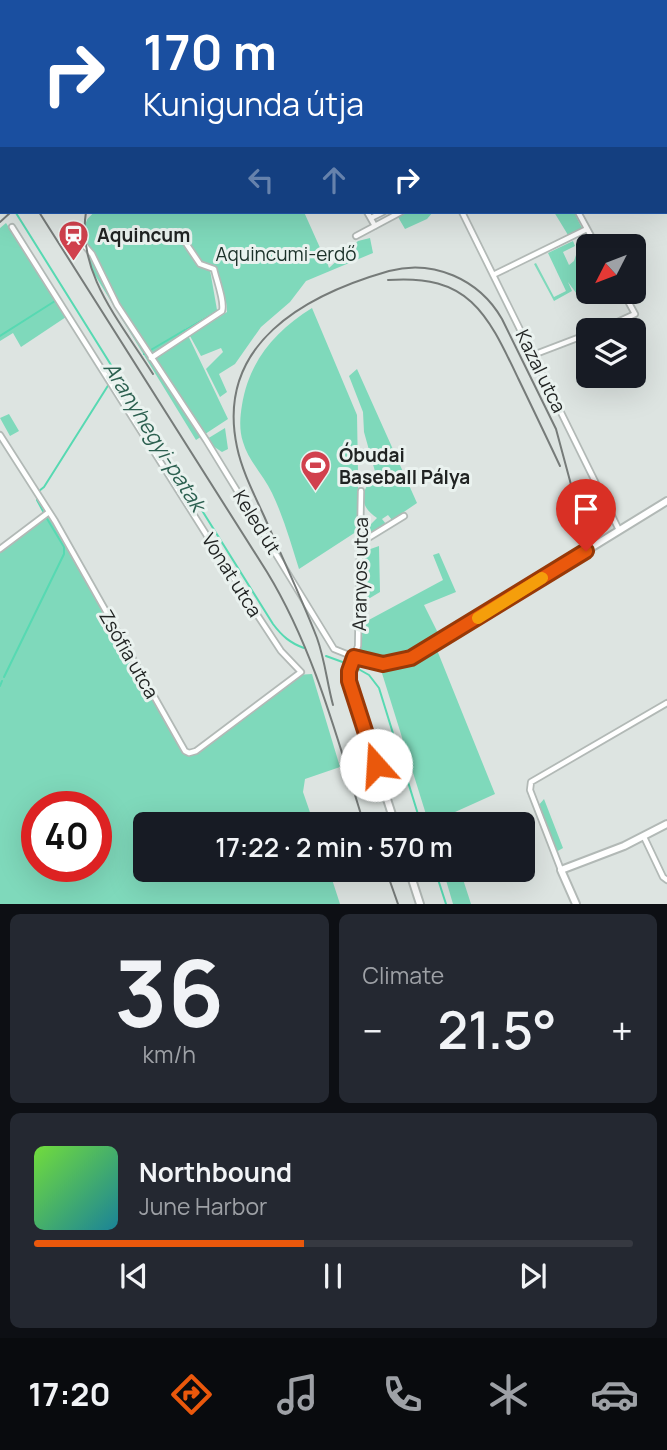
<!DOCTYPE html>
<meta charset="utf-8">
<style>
:root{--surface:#171b24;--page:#242831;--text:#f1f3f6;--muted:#9ea1a6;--line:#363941;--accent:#ea580c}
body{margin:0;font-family:Manrope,sans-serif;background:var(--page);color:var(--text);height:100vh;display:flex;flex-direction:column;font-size:26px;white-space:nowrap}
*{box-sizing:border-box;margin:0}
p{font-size:23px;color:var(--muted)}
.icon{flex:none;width:38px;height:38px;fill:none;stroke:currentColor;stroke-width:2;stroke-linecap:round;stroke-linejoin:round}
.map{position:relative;height:904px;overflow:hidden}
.side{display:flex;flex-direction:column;gap:10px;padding:10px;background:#0d0f14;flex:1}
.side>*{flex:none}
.hud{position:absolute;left:0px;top:0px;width:668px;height:214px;box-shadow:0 7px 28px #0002;background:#1a4fa0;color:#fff;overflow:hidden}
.needle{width:46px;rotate:228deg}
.controls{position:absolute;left:576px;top:234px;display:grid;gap:14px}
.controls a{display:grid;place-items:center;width:70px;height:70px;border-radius:10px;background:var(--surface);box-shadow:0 7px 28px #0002;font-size:35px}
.speed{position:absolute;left:21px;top:791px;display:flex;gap:14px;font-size:35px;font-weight:700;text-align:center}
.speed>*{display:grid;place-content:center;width:91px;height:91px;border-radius:50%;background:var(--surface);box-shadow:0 7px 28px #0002;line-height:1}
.speed .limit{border:10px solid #d22;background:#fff;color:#111}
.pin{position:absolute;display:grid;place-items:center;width:60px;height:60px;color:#fff;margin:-72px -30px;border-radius:50% 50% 50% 0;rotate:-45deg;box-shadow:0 0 7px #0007}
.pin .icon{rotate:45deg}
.me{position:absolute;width:77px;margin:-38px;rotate:341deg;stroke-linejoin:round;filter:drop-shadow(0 0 5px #0008)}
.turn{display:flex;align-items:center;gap:24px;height:147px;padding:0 28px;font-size:32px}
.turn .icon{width:91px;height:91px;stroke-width:2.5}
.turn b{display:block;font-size:49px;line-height:60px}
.lanes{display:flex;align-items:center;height:66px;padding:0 28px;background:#0003;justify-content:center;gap:35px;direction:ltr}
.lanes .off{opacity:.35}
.big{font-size:52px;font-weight:600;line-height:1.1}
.side .tile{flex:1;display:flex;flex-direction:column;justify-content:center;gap:10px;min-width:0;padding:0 24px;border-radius:10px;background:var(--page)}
.side .dial{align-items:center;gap:0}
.dial b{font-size:91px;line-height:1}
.song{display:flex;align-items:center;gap:21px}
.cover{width:84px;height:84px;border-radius:10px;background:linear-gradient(135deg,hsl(100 70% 55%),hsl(190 70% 35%))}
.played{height:7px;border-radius:4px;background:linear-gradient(90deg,var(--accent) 45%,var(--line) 45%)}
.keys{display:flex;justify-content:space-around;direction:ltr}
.heat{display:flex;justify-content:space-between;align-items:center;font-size:38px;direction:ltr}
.side .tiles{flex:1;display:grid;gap:10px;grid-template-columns:1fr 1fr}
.tile:last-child{grid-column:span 2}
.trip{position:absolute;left:133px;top:812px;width:402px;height:70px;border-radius:10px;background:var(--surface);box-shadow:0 7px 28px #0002;font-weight:600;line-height:70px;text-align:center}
.dock{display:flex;height:112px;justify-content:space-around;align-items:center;background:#090b0e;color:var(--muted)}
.dock .icon{width:49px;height:49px}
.dock .selected{color:var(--accent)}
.dock b{font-size:32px;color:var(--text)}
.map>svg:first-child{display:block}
.green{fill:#7fd9bb;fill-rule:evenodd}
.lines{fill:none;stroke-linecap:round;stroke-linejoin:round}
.stream{stroke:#57d9b2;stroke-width:2}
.street-casing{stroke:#b2b9b6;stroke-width:8}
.secondary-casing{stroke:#b2b9b6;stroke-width:10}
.primary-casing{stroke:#b2b9b6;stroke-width:10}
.street{stroke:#fff;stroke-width:4.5}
.secondary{stroke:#fff;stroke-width:6}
.primary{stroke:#fff;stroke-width:6}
.tram{stroke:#767b79;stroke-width:2}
.rail{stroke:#767b79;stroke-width:2}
.route-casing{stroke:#983908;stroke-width:18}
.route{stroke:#ea580c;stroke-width:12}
.slow{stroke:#f59e0b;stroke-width:12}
.labels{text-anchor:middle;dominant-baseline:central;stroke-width:6;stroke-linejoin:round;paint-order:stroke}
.poi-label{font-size:19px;font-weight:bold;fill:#212423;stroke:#eaf2ef;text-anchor:start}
.park-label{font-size:19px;fill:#1a3028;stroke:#eaf2ef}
.street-label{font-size:19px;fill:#212423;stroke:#eaf2ef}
.water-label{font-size:21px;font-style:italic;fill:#2c6050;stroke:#eaf2ef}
</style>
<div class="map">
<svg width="667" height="904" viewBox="0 0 667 904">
<rect width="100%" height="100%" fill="#dde4e1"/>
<path class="green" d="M95,212H304L321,250L333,248L334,251L326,259L329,268L358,241L370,238L373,253L306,281L290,302L261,327L235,364L219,374L227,392L220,397L206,369L223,352L221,348L201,356L190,336L227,312C227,295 219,283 213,266L199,261L180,232L177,233L199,265L210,270L217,310L185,329L228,419L196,440L93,272C89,260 81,232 87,220C87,219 94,212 95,212Z
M409,212H433L427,219L405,229L398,217Z
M554,212H574L582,228L568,235Z
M6,223L66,317L21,347L13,333L0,341V228Z
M573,241L575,246L563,252L569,265L574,261L577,252L588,273V292H593L587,297H579L568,282L572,291L554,301L534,264L536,263L554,297L566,291L548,253Z
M312,308L357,415L359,530L299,569C291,544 284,518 272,493C264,476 248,460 243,442C239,430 240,417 242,405C249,361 275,331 312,308Z
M357,369L417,503L392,520L388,515L382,519L386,524L365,536L363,532L377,518C357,505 361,489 376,475L364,432L363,412L349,376Z
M9,414L19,431L10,436L0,418Z
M225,428L228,449L222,452L210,444L207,439Z
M49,512L189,752L296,675L312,674L340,767L305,779L303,792L314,824H145V870H329L340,904H0V549ZM37,807H96V866H37Z
M379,546L380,592L365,601V622L443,580L433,555L439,553L456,592L424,605L440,637C416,651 391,669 363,656C357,646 365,640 361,630L362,552Z
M437,650L495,794L444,817L445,824H429L381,670L383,666L407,663Z
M544,799L563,848L556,852L538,806Z
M443,870H460L471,904H453Z"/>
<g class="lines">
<path class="stream" d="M16,213L273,624C282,636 290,643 304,648
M0,336L55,301
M144,354L217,311
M39,491L44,487L109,384
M37,500L44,513
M326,656L348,664
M353,666L369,675L379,688L421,824
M4,677L64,554V547L46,517
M0,686L2,681
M435,870L446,904"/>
<defs>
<path id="street" d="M46,0L47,2
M528,0L529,2
M657,0L658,2
M82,2L86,0
M431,2L434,0
M489,2L492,0
M558,2V0
M627,2L630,0
M667,4V3
M0,35H2
M0,115L2,118
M367,212L375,226
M462,212L619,530
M578,212L597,247
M371,218L383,212
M72,231L92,254L117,305L206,440L334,649L354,657L358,646L361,491
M356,236L401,212
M493,275L587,229
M609,326L635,314L623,292
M533,355L588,334
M151,358L222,311C225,302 216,279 214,269L200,264L179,233
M0,435L55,521L185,751L189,753L196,751L301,672L281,651L252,607L12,227
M360,543L404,516
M0,549L49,512
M644,837L663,877L667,880
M561,870L530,790L531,782L667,703"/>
<path id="secondary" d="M288,0L289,2
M296,0L297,2
M0,168L2,170
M0,190H2
M395,824L349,681V672L354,657L386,664L415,656L667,501
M409,870L420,904
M576,904L561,870L624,846L667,824"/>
<path id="primary" d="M324,2L327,0
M360,2L364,0
M0,185L2,184
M0,198L2,196"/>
</defs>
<use href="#street" class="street-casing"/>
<use href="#secondary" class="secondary-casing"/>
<use href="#primary" class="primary-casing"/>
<use href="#street" class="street"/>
<use href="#secondary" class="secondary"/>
<use href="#primary" class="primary"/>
<path class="tram" d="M387,2L390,0
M86,212C76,273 122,324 153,374
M0,222L11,212"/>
<path class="rail" d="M0,149L2,152
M39,212L267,572C314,649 337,738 364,824
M388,280C469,274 487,313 518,378C532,407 546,436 560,466
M333,705C327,683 325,660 317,638C301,597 282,557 264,516C254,494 242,471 237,447C215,344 305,295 389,271C433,259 479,279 502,319L556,429L573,492L592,532
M386,870L398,904"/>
</g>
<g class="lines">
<defs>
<path id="route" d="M376,765L349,681V671L354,657L383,664L411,658L586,551"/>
</defs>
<use href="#route" class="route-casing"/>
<use href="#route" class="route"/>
<path class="slow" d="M478,618L542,578"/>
</g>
<defs>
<symbol id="station-pin" viewBox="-11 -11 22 30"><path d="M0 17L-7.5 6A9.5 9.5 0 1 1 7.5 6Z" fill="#d1414d" stroke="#eaf2ef"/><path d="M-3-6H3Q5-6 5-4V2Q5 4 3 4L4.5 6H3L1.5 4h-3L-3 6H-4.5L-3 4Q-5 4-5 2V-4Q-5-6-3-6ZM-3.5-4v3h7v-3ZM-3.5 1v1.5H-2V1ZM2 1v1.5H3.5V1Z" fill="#fff"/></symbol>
<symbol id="stadium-pin" viewBox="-11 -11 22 30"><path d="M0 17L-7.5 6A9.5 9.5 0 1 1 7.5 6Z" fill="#d1414d" stroke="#eaf2ef"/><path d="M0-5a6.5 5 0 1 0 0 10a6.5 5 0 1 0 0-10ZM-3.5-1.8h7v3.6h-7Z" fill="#fff"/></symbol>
</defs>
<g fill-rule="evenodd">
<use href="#station-pin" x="56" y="218" width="35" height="47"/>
<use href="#stadium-pin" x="298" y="448" width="35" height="47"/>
</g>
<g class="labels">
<g class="poi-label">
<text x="97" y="235">Aquincum</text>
<text x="339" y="455">Óbudai<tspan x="339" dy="22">Baseball Pálya</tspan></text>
</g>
<g class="park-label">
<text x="286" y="254">Aquincumi-erdő</text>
</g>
<g class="street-label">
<text transform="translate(541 371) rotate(64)">Kazal utca</text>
<text transform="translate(257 522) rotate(58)">Keled út</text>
<text transform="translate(360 574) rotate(-89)">Aranyos utca</text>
<text transform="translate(232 575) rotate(58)">Vonat utca</text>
<text transform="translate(129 654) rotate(60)">Zsófia utca</text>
</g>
<g class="water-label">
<text transform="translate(155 436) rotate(58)">Aranyhegyi-patak</text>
</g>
</g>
</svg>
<div class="controls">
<a><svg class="needle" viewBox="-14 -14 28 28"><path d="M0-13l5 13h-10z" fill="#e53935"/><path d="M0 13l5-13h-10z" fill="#9ea1a6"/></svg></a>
<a><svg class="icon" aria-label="layers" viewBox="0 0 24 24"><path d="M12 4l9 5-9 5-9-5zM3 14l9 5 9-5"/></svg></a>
</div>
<div class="speed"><div class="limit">40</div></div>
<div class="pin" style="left:586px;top:551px;background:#d93025"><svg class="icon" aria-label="arrive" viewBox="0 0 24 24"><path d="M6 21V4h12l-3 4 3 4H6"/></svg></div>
<svg class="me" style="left:376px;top:765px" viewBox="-20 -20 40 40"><circle r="19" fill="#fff"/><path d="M0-13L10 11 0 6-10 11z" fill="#ea580c"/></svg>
<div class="trip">17:22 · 2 min · 570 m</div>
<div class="hud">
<div class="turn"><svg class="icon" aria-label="right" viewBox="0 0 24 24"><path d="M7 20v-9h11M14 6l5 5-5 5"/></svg><div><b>170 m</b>Kunigunda útja</div></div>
<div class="lanes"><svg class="icon off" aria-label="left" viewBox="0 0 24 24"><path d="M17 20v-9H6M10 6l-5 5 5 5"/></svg><svg class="icon off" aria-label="ahead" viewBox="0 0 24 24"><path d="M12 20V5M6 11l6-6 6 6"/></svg><svg class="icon" aria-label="right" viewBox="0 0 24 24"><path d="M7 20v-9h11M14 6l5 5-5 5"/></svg></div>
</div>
</div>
<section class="side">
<div class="tiles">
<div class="tile dial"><b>36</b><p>km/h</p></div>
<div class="tile"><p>Climate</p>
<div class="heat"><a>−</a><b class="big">21.5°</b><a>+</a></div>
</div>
<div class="tile">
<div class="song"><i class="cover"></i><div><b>Northbound</b><p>June Harbor</p></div></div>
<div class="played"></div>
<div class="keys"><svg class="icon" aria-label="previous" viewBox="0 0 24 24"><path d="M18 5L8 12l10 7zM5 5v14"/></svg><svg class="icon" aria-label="pause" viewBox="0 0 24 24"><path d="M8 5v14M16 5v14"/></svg><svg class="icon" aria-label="next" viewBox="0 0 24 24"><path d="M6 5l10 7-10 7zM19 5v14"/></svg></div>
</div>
</div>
</section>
<nav class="dock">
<b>17:20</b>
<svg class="icon selected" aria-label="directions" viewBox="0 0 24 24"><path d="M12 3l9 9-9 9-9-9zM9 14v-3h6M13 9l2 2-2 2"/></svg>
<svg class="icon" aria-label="music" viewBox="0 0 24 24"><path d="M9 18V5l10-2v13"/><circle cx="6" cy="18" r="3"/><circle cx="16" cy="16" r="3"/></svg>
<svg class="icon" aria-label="phone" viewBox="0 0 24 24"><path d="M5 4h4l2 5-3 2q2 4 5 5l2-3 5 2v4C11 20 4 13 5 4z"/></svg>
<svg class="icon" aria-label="climate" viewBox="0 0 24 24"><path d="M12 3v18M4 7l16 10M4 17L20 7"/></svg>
<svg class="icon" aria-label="car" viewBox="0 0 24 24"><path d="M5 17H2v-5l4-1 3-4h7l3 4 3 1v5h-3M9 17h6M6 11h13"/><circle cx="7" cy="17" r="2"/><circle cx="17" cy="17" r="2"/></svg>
</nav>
